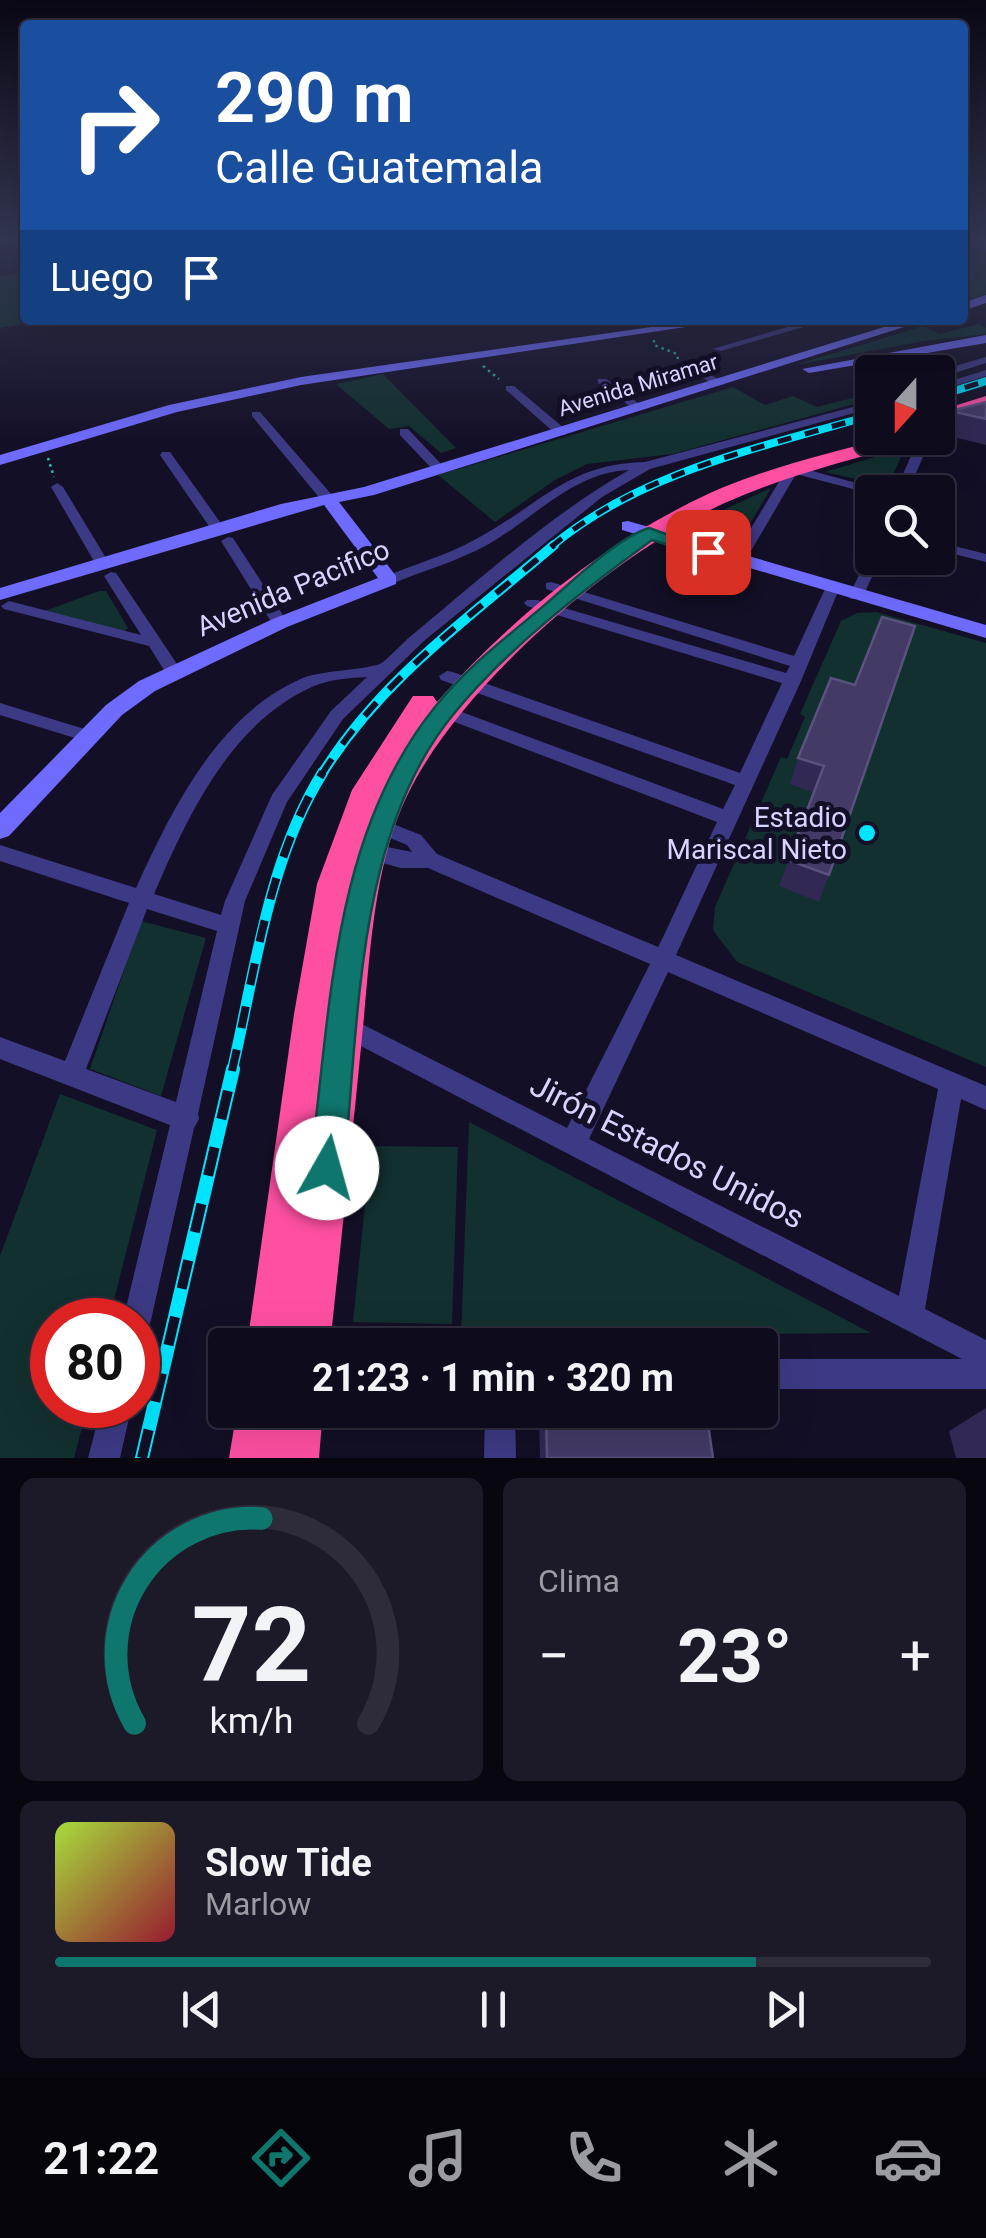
<!DOCTYPE html>
<html lang="es">
<meta charset="utf-8">
<style>
:root{--surface:#0e0b1c;--page:#1c1929;--text:#f1f3f6;--muted:#9b9ba3;--line:#2e2b3b;--accent:#0f766e}
body{margin:0;font-family:Roboto,sans-serif;background:var(--page);color:var(--text);height:100vh;display:flex;flex-direction:column;font-size:38px;white-space:nowrap}
*{box-sizing:border-box;margin:0}
p{font-size:32px;color:var(--muted)}
.icon{flex:none;width:55px;height:55px;fill:none;stroke:currentColor;stroke-width:2;stroke-linecap:round;stroke-linejoin:round}
.map{position:relative;height:1458px;overflow:hidden}
.details{display:flex;flex-direction:column;gap:20px;padding:20px;background:#08060f;flex:1}
.details>*{flex:none}
.hud{position:absolute;left:20px;top:20px;width:948px;height:305px;border-radius:10px;box-shadow:0 10px 40px #0002,0 0 0 2px var(--line);background:#1a4fa0;color:#fff;overflow:hidden}
.needle{width:65px;rotate:201deg}
.controls{position:absolute;left:855px;top:355px;display:grid;gap:20px}
.controls a{display:grid;place-items:center;width:100px;height:100px;border-radius:10px;background:var(--surface);box-shadow:0 10px 40px #0002,0 0 0 2px var(--line);font-size:50px}
.speed{position:absolute;left:30px;top:1298px;display:flex;gap:20px;font-size:50px;font-weight:700;text-align:center}
.speed>*{display:grid;place-content:center;width:130px;height:130px;border-radius:50%;background:var(--surface);box-shadow:0 10px 40px #0002,0 0 0 2px var(--line);line-height:1}
.speed .limit{border:15px solid #d22;background:#fff;color:#111}
.pin{position:absolute;display:grid;place-items:center;width:85px;height:85px;color:#fff;margin:-42px;border-radius:20px;box-shadow:0 5px 15px #0006}
.me{position:absolute;width:110px;margin:-55px;rotate:7deg;stroke-linejoin:round;filter:drop-shadow(0 0 8px #0008)}
.turn{display:flex;align-items:center;gap:35px;height:210px;padding:0 30px;font-size:45px}
.turn .icon{width:130px;height:130px;stroke-width:2.5}
.turn b{display:block;font-size:70px;line-height:85px}
.then{display:flex;align-items:center;height:95px;padding:0 30px;background:#0003;gap:20px;font-size:38px}
.big{font-size:75px;font-weight:700;line-height:1.1}
.details .card{flex:1;display:flex;flex-direction:column;justify-content:center;gap:15px;min-width:0;padding:0 35px;border-radius:15px;background:var(--page)}
.details .dial{align-items:center;gap:0}
.dial svg{height:260px;overflow:visible;fill:none;stroke:var(--line);stroke-width:7;stroke-linecap:round;text-anchor:middle}
.dial text{fill:var(--text);stroke:none}
.song{display:flex;align-items:center;gap:30px}
.cover{width:120px;height:120px;border-radius:15px;background:linear-gradient(135deg,hsl(80 70% 55%),hsl(350 70% 35%))}
.played{height:10px;border-radius:5px;background:linear-gradient(90deg,var(--accent) 80%,var(--line) 80%)}
.keys{display:flex;justify-content:space-around;direction:ltr}
.heat{display:flex;justify-content:space-between;align-items:center;font-size:55px;direction:ltr}
.details .tiles{flex:1;display:grid;gap:20px;grid-template-columns:1fr 1fr}
.card:last-child{grid-column:span 2}
.trip{position:absolute;left:208px;top:1328px;width:570px;height:100px;border-radius:10px;background:var(--surface);box-shadow:0 10px 40px #0002,0 0 0 2px var(--line);font-weight:700;line-height:100px;text-align:center}
.dock{display:flex;height:160px;justify-content:space-around;align-items:center;background:#06040b;color:var(--muted)}
.dock .icon{width:70px;height:70px}
.dock .selected{color:var(--accent)}
.dock b{font-size:45px;color:var(--text)}
.map>svg:first-child{display:block}
.green{fill:#12302f}
.lines{fill:none;stroke-linecap:round;stroke-linejoin:round}
.path{stroke:#2fb8b0;stroke-width:2.5;stroke-dasharray:2.5 4;stroke-linecap:butt}
.street{fill:#3d3a85;fill-rule:evenodd}
.secondary{fill:#6f6bff;fill-rule:evenodd}
.highway{fill:#ff4fa3;fill-rule:evenodd}
.rail-far3-casing{stroke:#00e5ff;stroke-width:8}
.rail-far2-casing{stroke:#00e5ff;stroke-width:10}
.rail-far1-casing{stroke:#00e5ff;stroke-width:11}
.rail-casing{stroke:#00e5ff;stroke-width:14}
.rail-far3{stroke:#130f26;stroke-width:5;stroke-dasharray:14;stroke-linecap:butt}
.rail-far2{stroke:#130f26;stroke-width:6;stroke-dasharray:18;stroke-linecap:butt}
.rail-far1{stroke:#130f26;stroke-width:8;stroke-dasharray:22;stroke-linecap:butt}
.rail{stroke:#130f26;stroke-width:10;stroke-dasharray:29;stroke-linecap:butt}
.wall{fill:#312854}
.building{fill:#433a66;stroke:#5a527e;stroke-width:2.5}
.route{fill:#0f766e;stroke:#0a4d48;stroke-width:2.5}
.poi-dot{fill:#00e5ff;stroke:#130f26;stroke-width:4}
.labels{text-anchor:middle;dominant-baseline:central;stroke-width:10;stroke-linejoin:round;paint-order:stroke}
.far-street-label{font-size:22px;fill:#d9d4ff;stroke:#130f26}
.street-label{font-size:28px;fill:#d9d4ff;stroke:#130f26}
.poi-label{font-size:28px;fill:#d9d4ff;stroke:#130f26;text-anchor:end}
.near-street-label{font-size:32px;fill:#d9d4ff;stroke:#130f26}
</style>
<div class="map">
<svg width="986" height="1458" viewBox="0 0 986 1458">
<rect width="100%" height="100%" fill="#130f26"/>
<path class="green" d="M966,248L986,251V294L963,301Z
M25,273V320H43L0,328V277Z
M979,324L986,328V334L924,341L795,365L923,326L940,334Z
M383,374L456,448L441,453L409,426L389,429L336,384Z
M733,387L765,405L793,396L817,407L872,393V399L673,454L587,464L555,480L495,522L438,475Z
M905,448L888,486L825,472Z
M771,488L733,552L692,541L682,529Z
M99,591H106L128,628L123,632L42,612Z
M876,612L986,643V1067L737,962L713,930L715,907L781,757L787,759L805,717L800,714L841,621L857,613Z
M141,921L206,938L161,1096L90,1069Z
M60,1094L157,1130L109,1320H52V1405H88L74,1458H0V1256Z
M469,1122L871,1333L461,1337Z
M371,1146L458,1147L452,1324L353,1322Z"/>
<g class="lines">
<path class="path" d="M654,340V345L677,354L678,359
M483,366L499,379
M48,458L54,477"/>
<path class="street" d="M963,240L986,245V251L963,244Z
M812,320H828L721,351L712,349Z
M986,357V363L942,377L938,378V372H935Z
M687,364H695L725,384L716,386L687,368Z
M986,370V376L938,391V385Z
M598,379H606L645,408L635,410L598,383Z
M506,386H514L565,429V435H557L506,390Z
M872,402V408L650,469L602,497L425,640L343,719L287,802L245,901L198,1114L199,1119L194,1128L151,1320L147,1330L138,1334V1320H123L170,1125L0,1059V1037L65,1061L129,903L0,861V845L136,888C172,809 218,714 303,678C322,670 373,670 383,662C395,652 405,640 417,631C483,576 555,512 629,470C573,472 534,519 487,545C458,561 425,570 394,583H384V577C415,564 448,555 478,538C541,504 567,464 645,462ZM367,677L331,711L272,795L225,901L221,915L154,894C188,815 231,722 314,686C331,679 350,678 367,677ZM147,909L217,931L176,1102L86,1069Z
M252,412H260L332,495V501H322L252,416Z
M400,429H408L443,466V472H435L400,435Z
M919,438H931L908,492H895Z
M162,452H170L225,529L223,532H213L160,455Z
M794,466L889,492L872,494L796,474L744,563H734L732,560L786,470Z
M57,483L63,487L109,563L107,566L102,567L95,563L51,487Z
M228,537L233,538L288,623L285,626H275L272,623L221,541Z
M938,542L986,554V562L938,550Z
M872,554V558H881L863,596L861,599H851L849,596L867,558Z
M111,572L116,573L179,667L181,671L179,675H167L149,646L4,609L1,606L9,601L141,635L104,576Z
M551,582L794,656L825,589L832,585L839,589L801,681L676,955L986,1086V1110L961,1099L925,1309L986,1340V1389H760V1359H962L334,1032L330,1025L334,1018L342,1014L350,1018L567,1128L650,964L428,868H401L360,857L357,851L360,845L367,843L412,852L407,845L366,828L363,823L366,818L373,816L421,835L437,854L658,947L664,935L717,822L431,713L428,709L437,703L443,705L723,809L735,785L441,680L439,676L447,671L453,672L740,773L782,683L527,606L524,603L527,600H537L786,673L790,666L546,589V583ZM668,972L938,1089L899,1296L589,1139Z
M0,703L94,732L97,736L88,742L0,715Z
M102,1405H132L120,1458H88Z
M485,1410H515L516,1458H484Z"/>
<path class="secondary" d="M962,239H976L962,247Z
M986,295V303L962,311V303Z
M700,320H732L301,385L177,412L0,465V455L169,405L301,377Z
M907,320H926L374,495L339,502L396,576V584L287,627L155,691L122,715L9,836L0,839V813L106,705L139,681L273,619L378,578L324,505L0,600V588L281,504L364,487Z
M986,335V343L809,373L802,369Z
M628,521L986,625V638L622,530V522Z"/>
<path class="highway" d="M986,396V408L938,423V411Z
M886,438H917L914,442C851,460 787,475 727,502C614,553 451,691 402,807C372,879 370,960 362,1037C352,1140 341,1242 330,1345H247L294,1014L317,884L352,790L413,696H433L437,702C511,618 608,540 710,493C766,468 827,454 886,438Z
M237,1410H323L319,1458H229Z"/>
<defs>
<path id="rail-far3" d="M938,396L986,381
M551,547C641,471 761,448 872,415"/>
<path id="rail-far2" d="M322,774C381,679 470,617 554,545"/>
<path id="rail-far1" d="M232,1071C255,972 268,860 323,772"/>
<path id="rail" d="M142,1458L233,1069"/>
</defs>
<use href="#rail-far3" class="rail-far3-casing"/>
<use href="#rail-far2" class="rail-far2-casing"/>
<use href="#rail-far1" class="rail-far1-casing"/>
<use href="#rail" class="rail-casing"/>
<use href="#rail-far3" class="rail-far3"/>
<use href="#rail-far2" class="rail-far2"/>
<use href="#rail-far1" class="rail-far1"/>
<use href="#rail" class="rail"/>
</g>
<path class="wall" d="M986,402V445L942,434L951,411Z
M831,678L829,875L819,902L779,886L814,793L790,784L798,758Z
M986,1408V1458H956L949,1431Z
M539,1410H706L713,1458H540Z"/>
<path class="building" d="M986,402V419L951,411Z
M882,617L915,626L829,875L788,860L824,766L798,758L831,678L855,685Z
M546,1410H706L713,1458H547Z"/>
<linearGradient id="sky" x2="0" y2="1"><stop stop-color="#0a0815"/><stop offset="0.54" stop-color="#333752"/><stop offset="1" stop-color="#333752" stop-opacity="0"/></linearGradient>
<rect width="986" height="443" fill="url(#sky)"/>
<path class="route" d="M649,528L717,552L708,557L652,540C582,591 507,648 452,716C356,834 359,1022 344,1168L339,1180L327,1185L315,1180L310,1168C331,1011 331,836 435,707C465,669 503,640 540,609C566,587 618,537 649,528Z"/>
<circle class="poi-dot" cx="867" cy="833" r="10"/>
<g class="labels">
<g class="far-street-label">
<text transform="translate(638 385) rotate(-17)">Avenida Miramar</text>
</g>
<g class="street-label">
<text transform="translate(293 588) rotate(-23)">Avenida Pacifico</text>
</g>
<g class="poi-label">
<text x="847" y="817">Estadio<tspan x="847" dy="32">Mariscal Nieto</tspan></text>
</g>
<g class="near-street-label">
<text transform="translate(667 1151) rotate(27)">Jirón Estados Unidos</text>
</g>
</g>
</svg>
<div class="controls">
<a><svg class="needle" viewBox="-14 -14 28 28"><path d="M0-13l5 13h-10z" fill="#e53935"/><path d="M0 13l5-13h-10z" fill="#9b9ba3"/></svg></a>
<a><svg class="icon" aria-label="search" viewBox="0 0 24 24"><circle cx="10" cy="10" r="6"/><path d="M15 15l6 6"/></svg></a>
</div>
<div class="speed"><div class="limit">80</div></div>
<div class="pin" style="left:708px;top:552px;background:#d93025"><svg class="icon" aria-label="arrive" viewBox="0 0 24 24"><path d="M6 21V4h12l-3 4 3 4H6"/></svg></div>
<svg class="me" style="left:327px;top:1168px" viewBox="-20 -20 40 40"><circle r="19" fill="#fff"/><path d="M0-13L10 11 0 6-10 11z" fill="#0f766e"/></svg>
<div class="trip">21:23 · 1 min · 320 m</div>
<div class="hud">
<div class="turn"><svg class="icon" aria-label="right" viewBox="0 0 24 24"><path d="M7 20v-9h11M14 6l5 5-5 5"/></svg><div><b>290 m</b>Calle Guatemala</div></div>
<div class="then">Luego<svg class="icon" aria-label="arrive" viewBox="0 0 24 24"><path d="M6 21V4h12l-3 4 3 4H6"/></svg></div>
</div>
</div>
<section class="details">
<div class="tiles">
<div class="card dial"><svg viewBox="0 0 100 80">
<path d="M14 69A42 42 0 1 1 86 69"/>
<path d="M14 69A42 42 0 0 1 53 6" stroke="#0f766e"/>
<text x="50" y="56" font-size="32" font-weight="700">72</text>
<text x="50" y="72" font-size="11">km/h</text>
</svg></div>
<div class="card"><p>Clima</p>
<div class="heat"><a>−</a><b class="big">23°</b><a>+</a></div>
</div>
<div class="card">
<div class="song"><i class="cover"></i><div><b>Slow Tide</b><p>Marlow</p></div></div>
<div class="played"></div>
<div class="keys"><svg class="icon" aria-label="previous" viewBox="0 0 24 24"><path d="M18 5L8 12l10 7zM5 5v14"/></svg><svg class="icon" aria-label="pause" viewBox="0 0 24 24"><path d="M8 5v14M16 5v14"/></svg><svg class="icon" aria-label="next" viewBox="0 0 24 24"><path d="M6 5l10 7-10 7zM19 5v14"/></svg></div>
</div>
</div>
</section>
<nav class="dock">
<b>21:22</b>
<svg class="icon selected" aria-label="directions" viewBox="0 0 24 24"><path d="M12 3l9 9-9 9-9-9zM9 14v-3h6M13 9l2 2-2 2"/></svg>
<svg class="icon" aria-label="music" viewBox="0 0 24 24"><path d="M9 18V5l10-2v13"/><circle cx="6" cy="18" r="3"/><circle cx="16" cy="16" r="3"/></svg>
<svg class="icon" aria-label="phone" viewBox="0 0 24 24"><path d="M5 4h4l2 5-3 2q2 4 5 5l2-3 5 2v4C11 20 4 13 5 4z"/></svg>
<svg class="icon" aria-label="climate" viewBox="0 0 24 24"><path d="M12 3v18M4 7l16 10M4 17L20 7"/></svg>
<svg class="icon" aria-label="car" viewBox="0 0 24 24"><path d="M5 17H2v-5l4-1 3-4h7l3 4 3 1v5h-3M9 17h6M6 11h13"/><circle cx="7" cy="17" r="2"/><circle cx="17" cy="17" r="2"/></svg>
</nav>
